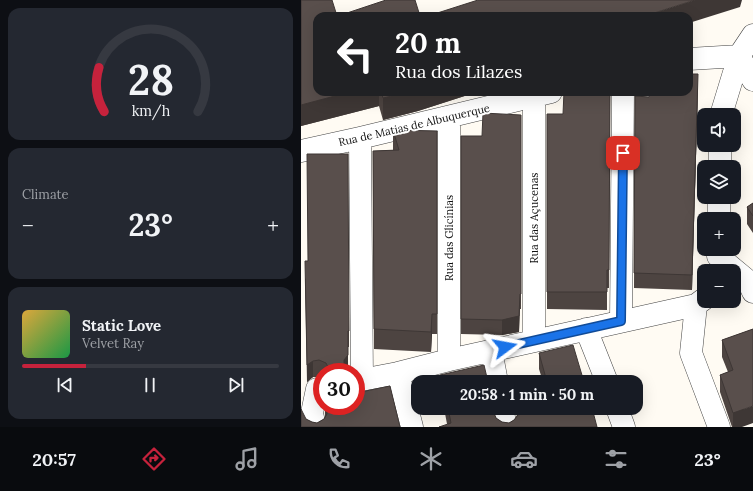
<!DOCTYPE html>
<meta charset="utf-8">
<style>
:root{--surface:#171b24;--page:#242831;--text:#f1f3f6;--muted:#9ea1a6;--line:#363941;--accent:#c6223c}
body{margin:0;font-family:Lora,serif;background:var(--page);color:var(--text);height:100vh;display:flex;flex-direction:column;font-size:15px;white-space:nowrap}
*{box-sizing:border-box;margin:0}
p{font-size:13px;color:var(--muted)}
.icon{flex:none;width:22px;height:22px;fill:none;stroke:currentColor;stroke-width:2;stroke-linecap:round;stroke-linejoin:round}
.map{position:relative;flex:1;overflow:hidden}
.sheet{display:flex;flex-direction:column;gap:8px;padding:8px;background:#0d0f14;width:301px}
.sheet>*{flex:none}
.hud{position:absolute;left:12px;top:12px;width:380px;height:84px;border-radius:12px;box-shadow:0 4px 16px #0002;background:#202124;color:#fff;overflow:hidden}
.fabs{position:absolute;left:396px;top:108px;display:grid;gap:8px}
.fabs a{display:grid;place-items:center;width:44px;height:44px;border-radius:8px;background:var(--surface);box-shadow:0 4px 16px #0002;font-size:20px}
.speed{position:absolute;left:12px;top:363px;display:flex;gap:8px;font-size:20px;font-weight:700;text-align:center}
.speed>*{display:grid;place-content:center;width:52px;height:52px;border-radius:50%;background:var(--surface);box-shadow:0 4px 16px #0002;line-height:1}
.speed .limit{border:6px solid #d22;background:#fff;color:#111}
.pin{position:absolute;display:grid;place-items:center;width:34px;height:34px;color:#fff;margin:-17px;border-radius:8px;box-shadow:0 2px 6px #0006}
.me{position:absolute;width:44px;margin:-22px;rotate:77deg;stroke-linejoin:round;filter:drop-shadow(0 0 3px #0008)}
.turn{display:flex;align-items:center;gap:14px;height:84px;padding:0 16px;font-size:18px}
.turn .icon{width:52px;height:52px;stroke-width:2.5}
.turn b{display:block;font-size:28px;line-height:34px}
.big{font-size:30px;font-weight:800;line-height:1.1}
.sheet .tile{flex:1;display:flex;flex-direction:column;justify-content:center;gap:6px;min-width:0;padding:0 14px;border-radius:12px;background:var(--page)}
.sheet .dial{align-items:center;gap:0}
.dial svg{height:104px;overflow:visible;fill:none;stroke:var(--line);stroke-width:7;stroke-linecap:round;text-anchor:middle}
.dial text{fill:var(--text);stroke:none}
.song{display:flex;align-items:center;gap:12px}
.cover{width:48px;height:48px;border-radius:6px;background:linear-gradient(135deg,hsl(40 70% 55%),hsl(140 70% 35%))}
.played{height:4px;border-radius:2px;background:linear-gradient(90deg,var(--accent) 25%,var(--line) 25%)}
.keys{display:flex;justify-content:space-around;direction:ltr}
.heat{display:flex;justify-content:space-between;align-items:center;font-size:22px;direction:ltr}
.trip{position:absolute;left:110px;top:375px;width:232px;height:40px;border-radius:12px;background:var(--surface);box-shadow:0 4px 16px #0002;font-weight:800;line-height:40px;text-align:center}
.menu{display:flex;height:64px;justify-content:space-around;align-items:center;background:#090b0e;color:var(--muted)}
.menu .icon{width:28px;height:28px}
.menu .current{color:var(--accent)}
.menu b{font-size:18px;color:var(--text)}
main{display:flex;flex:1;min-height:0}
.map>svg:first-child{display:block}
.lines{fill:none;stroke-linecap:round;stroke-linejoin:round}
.minor-casing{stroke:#434343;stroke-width:23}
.minor{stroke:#fff;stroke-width:22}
.wall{fill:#4d4441}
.shaded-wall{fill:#3e3735}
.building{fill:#594f4c;stroke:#3e3735}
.route-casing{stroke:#114b97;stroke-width:10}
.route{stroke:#1a73e8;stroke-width:7}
.labels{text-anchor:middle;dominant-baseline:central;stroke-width:4;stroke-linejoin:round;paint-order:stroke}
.street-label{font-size:11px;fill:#101010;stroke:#fff}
</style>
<main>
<section class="sheet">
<div class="tile dial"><svg viewBox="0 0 100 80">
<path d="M14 69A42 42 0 1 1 86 69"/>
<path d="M14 69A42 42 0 0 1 10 35" stroke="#c6223c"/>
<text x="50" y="56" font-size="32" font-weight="700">28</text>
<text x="50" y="72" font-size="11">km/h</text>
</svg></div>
<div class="tile"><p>Climate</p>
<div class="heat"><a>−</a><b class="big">23°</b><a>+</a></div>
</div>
<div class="tile">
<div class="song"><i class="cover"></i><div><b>Static Love</b><p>Velvet Ray</p></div></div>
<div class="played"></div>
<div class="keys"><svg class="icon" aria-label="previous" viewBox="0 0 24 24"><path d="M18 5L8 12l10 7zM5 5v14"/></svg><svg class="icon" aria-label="pause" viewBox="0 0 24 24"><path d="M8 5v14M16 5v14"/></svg><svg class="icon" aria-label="next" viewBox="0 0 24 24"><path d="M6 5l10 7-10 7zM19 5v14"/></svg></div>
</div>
</section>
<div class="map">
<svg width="452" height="427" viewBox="0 0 452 427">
<rect width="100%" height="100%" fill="#fffbf3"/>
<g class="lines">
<defs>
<path id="minor" d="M438,56L452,80
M388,59L438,56L452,35
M420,115L438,56
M148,117V360
M59,138L61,379
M0,151L59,138L250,92
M419,167V145
M418,219V197
M417,256L447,281L452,292
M395,305L390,353L418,427
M320,321L322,92
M285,329L306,382
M233,341V96
M190,350L196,382
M97,373L111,427
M55,381L97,373L148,360L395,305L403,299
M201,408L205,427
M316,408L323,427
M14,427L11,413L16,389"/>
</defs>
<use href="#minor" class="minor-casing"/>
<use href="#minor" class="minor"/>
</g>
<path class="wall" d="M0,0L16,92H176L117,111L82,120L78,106L0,126Z
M397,89L391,290L333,288L334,96L348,97Z
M309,92L308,288H306V310L246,309V114H262Z
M220,115V309H219L218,332L201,335L160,334V136H181Z
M92,130L136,131V334H131L130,352L73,349L72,151L92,150Z
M452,203V233L446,224V207Z
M4,278L48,331V347H47V372H21V378L18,377H12L6,382Z
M452,329L441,427H431L419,392V375L427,372L421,357V340Z
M238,353L283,382H242L238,369Z
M24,406H55L99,427H0L5,419L11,422L16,423L23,419L24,416Z
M143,408H192L193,413L195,418L201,422L208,423L213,420L216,415V408L296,427L146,424Z"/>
<path class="shaded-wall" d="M394,0H441L439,7L388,23V16H344Z
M397,74V89L391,290V275Z
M49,92H78V106L0,126V105Z
M108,92H176L117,111L82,120V98Z
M219,294L218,332L201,335V320Z
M131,314V334L130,352V332Z
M47,355V372H43V360Z
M12,361V377L6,382V365Z
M452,406V423L441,427H432V413Z"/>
<path class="building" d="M0,0H31L36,16H16V92H49L0,105Z
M85,0H114L119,16H37Z
M177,0H394L344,16H127Z
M388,74H397L391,275L333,273L334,96L348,97L349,92H388Z
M80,92H108L82,98Z
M263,92H309L308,270H306V292H246V114H262Z
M182,113L220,115V294H219L218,316L201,320L160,319V136H181Z
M92,130L136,131V314H131L130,332L73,329L72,151L98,150Z
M6,154H47L48,331H47V355L43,360V366L46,372H28V369L25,363L18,360L12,361L6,365L4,261H7Z
M452,203V216L446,207Z
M452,329V406L432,413L419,375L432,370L421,340Z
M272,345L283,382H246L238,353Z
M183,365L187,382H141L139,375Z
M89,386L99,427H0V409L5,419L11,422L16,423L23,419L26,414V406H55V393Z
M147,408H192L193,413L195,418L201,422L208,423L213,420L217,415L216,408H291L296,427H138L150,423Z"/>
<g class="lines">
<defs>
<path id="route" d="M204,347L320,321L322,153"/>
</defs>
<use href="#route" class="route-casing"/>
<use href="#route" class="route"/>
</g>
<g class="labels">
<g class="street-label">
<text transform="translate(113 125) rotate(-13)">Rua de Matias de Albuquerque</text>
<text transform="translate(233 218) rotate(-90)">Rua das Açucenas</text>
<text transform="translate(148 238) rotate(-90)">Rua das Glicínias</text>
</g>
</g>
</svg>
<div class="fabs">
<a><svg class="icon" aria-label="sound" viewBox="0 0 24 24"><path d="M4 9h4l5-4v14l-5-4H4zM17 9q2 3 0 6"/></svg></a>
<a><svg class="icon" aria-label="layers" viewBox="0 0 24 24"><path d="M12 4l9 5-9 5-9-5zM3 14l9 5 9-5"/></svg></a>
<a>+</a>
<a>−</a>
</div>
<div class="speed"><div class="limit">30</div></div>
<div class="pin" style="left:322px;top:153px;background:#d93025"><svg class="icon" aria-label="arrive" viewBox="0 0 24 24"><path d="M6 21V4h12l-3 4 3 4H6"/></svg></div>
<svg class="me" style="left:204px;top:347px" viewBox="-20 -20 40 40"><path d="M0-17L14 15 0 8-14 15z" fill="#1a73e8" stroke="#fff" stroke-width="4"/></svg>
<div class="trip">20:58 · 1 min · 50 m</div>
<div class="hud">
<div class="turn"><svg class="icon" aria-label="left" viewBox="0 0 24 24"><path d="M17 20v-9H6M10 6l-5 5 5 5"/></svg><div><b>20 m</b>Rua dos Lilazes</div></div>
</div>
</div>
</main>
<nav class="menu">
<b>20:57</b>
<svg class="icon current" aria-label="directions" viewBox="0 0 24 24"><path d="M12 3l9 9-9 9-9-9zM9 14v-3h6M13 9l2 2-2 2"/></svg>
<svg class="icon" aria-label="music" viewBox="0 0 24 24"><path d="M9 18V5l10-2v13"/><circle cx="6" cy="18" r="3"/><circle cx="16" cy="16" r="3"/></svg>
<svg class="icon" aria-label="phone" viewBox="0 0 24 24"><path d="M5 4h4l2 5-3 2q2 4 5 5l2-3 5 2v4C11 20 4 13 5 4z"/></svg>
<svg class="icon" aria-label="climate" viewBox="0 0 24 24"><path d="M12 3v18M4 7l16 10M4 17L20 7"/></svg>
<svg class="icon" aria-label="car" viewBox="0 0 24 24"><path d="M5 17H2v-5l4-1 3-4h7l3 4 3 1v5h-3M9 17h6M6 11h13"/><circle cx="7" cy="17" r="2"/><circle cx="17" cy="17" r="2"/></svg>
<svg class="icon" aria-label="filters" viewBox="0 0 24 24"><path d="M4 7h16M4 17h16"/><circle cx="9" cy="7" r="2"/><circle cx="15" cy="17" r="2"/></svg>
<b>23°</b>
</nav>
